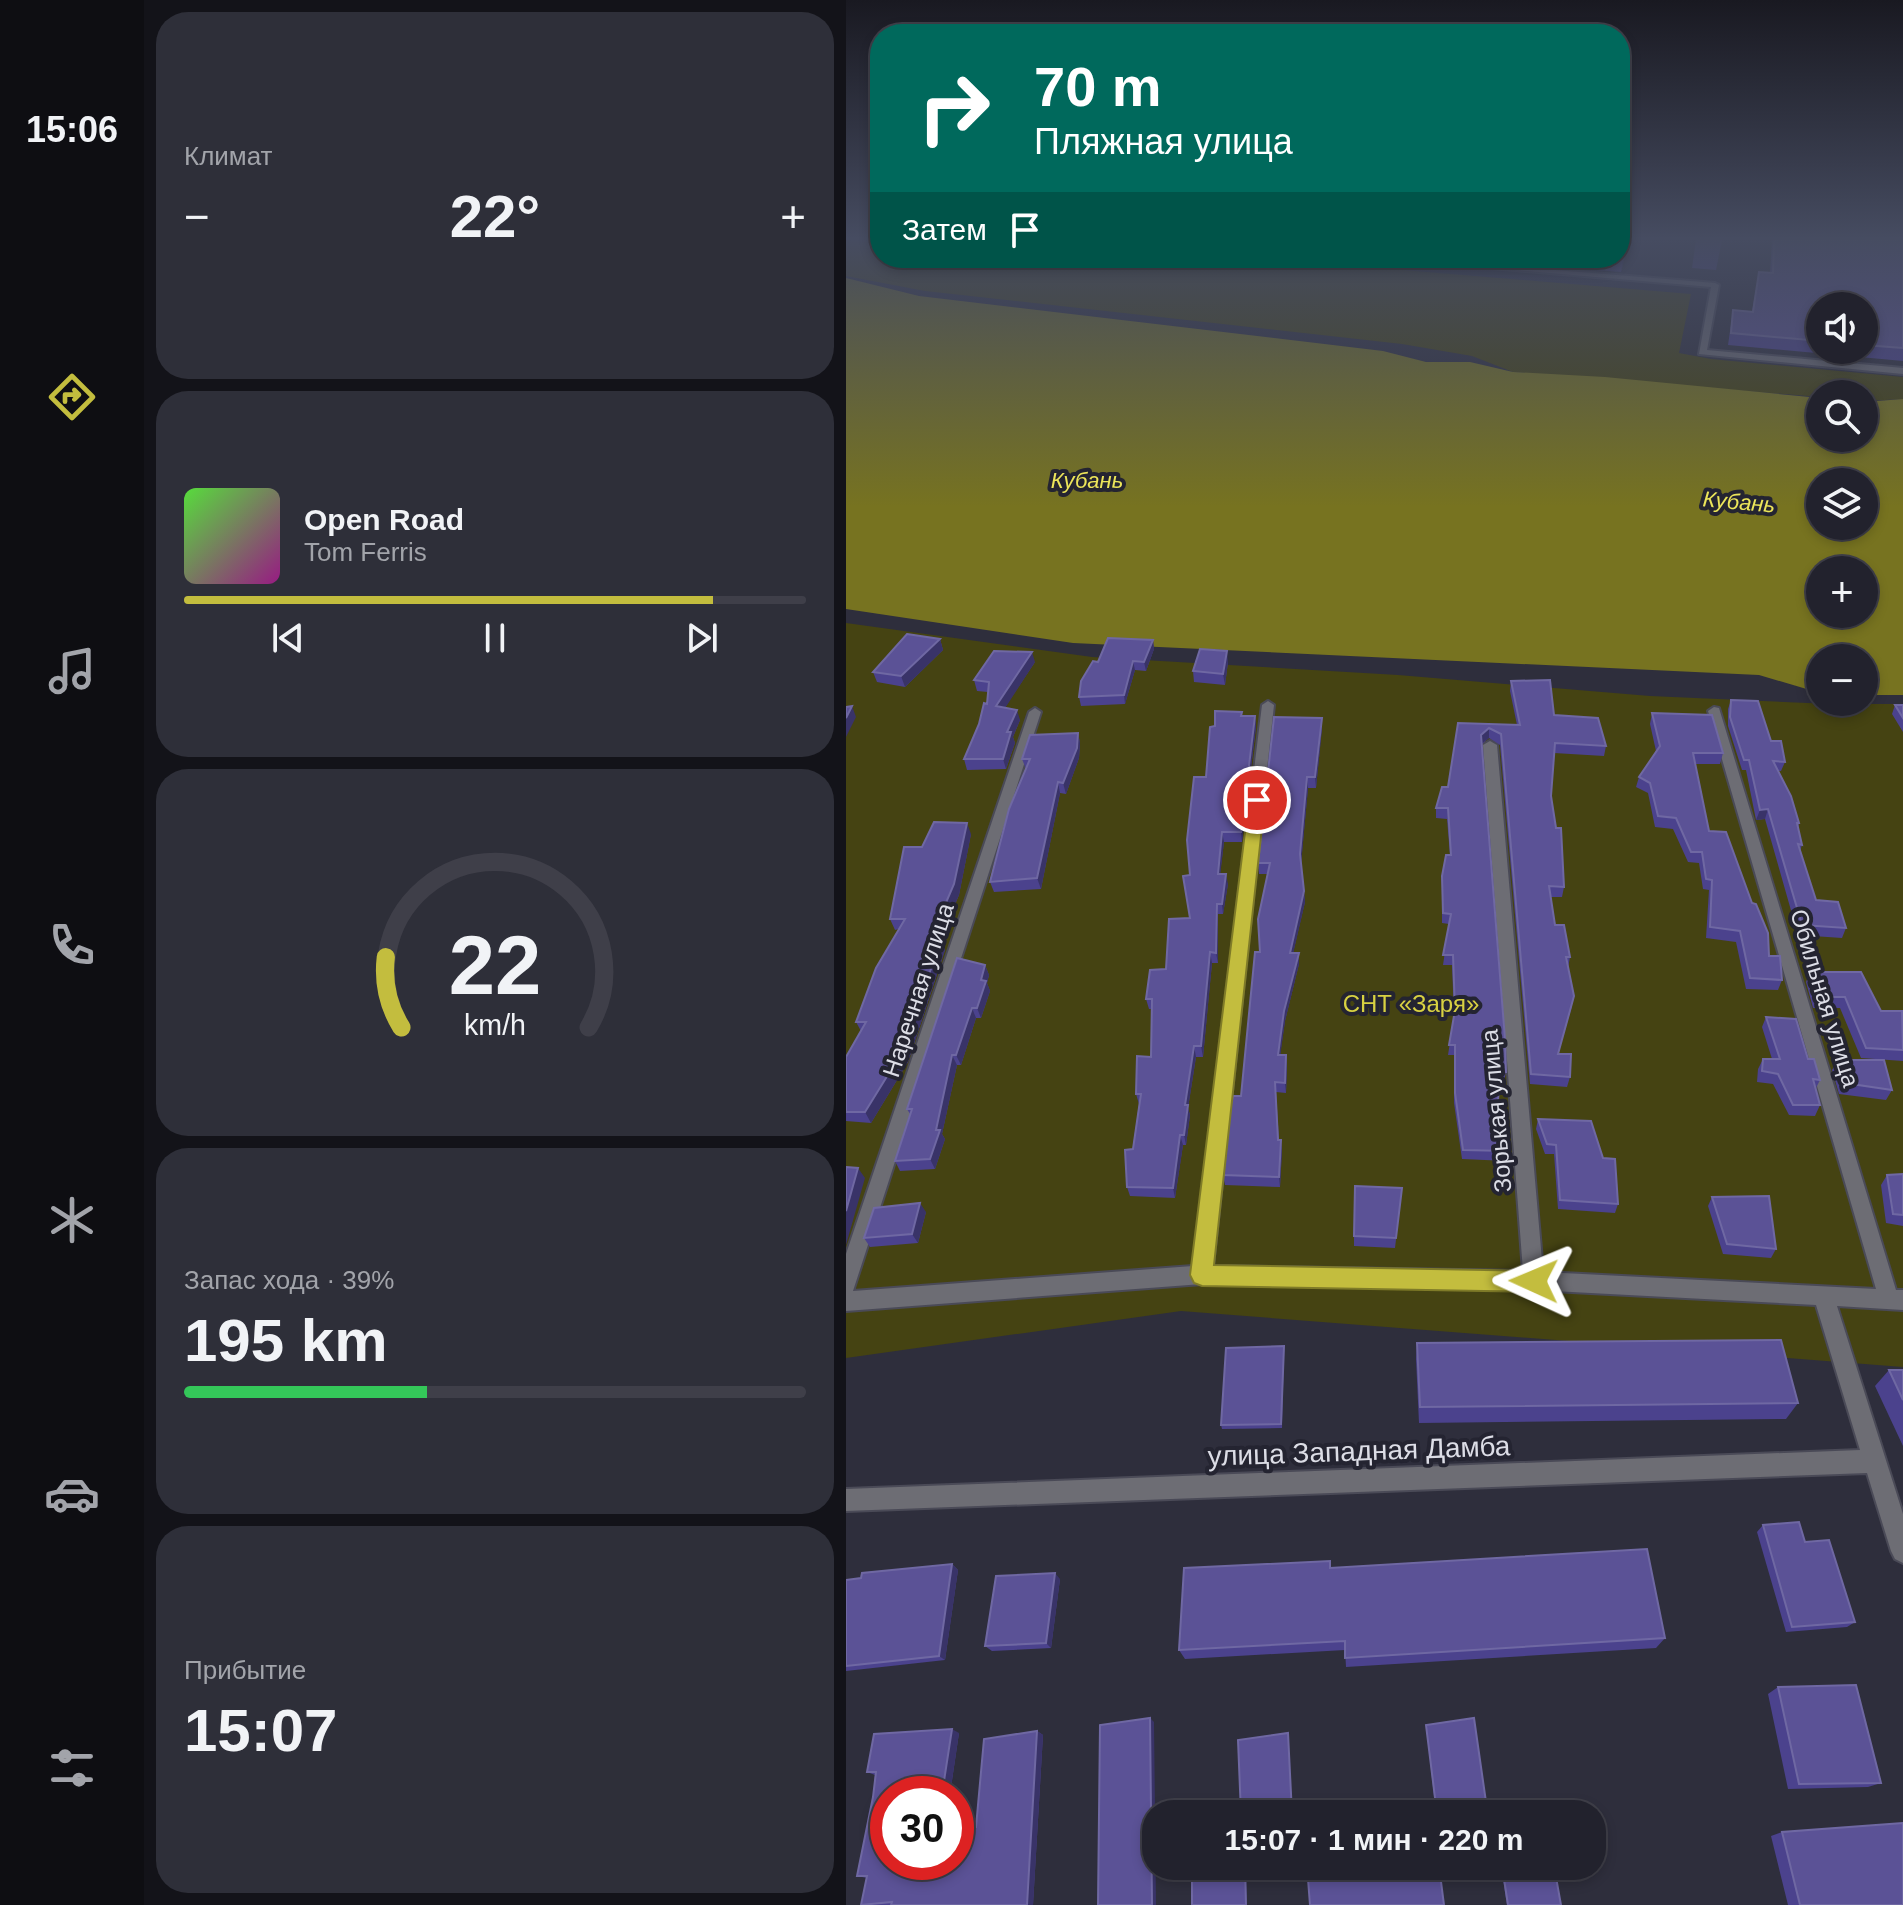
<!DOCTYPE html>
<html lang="ru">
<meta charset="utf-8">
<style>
:root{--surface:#22222d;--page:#2e2f39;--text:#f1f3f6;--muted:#a2a4aa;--line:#3f3f49;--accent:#c3bd3e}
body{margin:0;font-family:Helvetica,sans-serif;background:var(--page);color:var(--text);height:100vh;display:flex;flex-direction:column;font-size:30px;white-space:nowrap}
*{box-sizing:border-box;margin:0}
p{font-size:26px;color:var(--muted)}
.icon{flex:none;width:44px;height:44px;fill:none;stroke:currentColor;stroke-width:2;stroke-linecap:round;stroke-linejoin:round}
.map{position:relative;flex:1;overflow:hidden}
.details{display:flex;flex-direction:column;gap:12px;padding:12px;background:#131319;width:702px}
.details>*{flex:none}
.top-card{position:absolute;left:24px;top:24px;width:760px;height:244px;border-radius:32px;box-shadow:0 4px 12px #0003,0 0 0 2px var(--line);background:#00695c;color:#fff;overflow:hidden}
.controls{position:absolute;left:960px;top:292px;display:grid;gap:16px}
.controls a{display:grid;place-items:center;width:72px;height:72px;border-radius:50%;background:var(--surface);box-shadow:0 4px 12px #0003,0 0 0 2px var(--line);font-size:40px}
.speed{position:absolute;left:24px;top:1776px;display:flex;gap:16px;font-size:40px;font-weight:700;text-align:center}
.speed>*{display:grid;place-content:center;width:104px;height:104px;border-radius:50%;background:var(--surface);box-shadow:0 4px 12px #0003,0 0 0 2px var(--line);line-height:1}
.speed .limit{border:12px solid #d22;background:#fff;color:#111}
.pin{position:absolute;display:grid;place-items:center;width:68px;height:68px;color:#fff;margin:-34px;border:4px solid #fff;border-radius:50%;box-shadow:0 2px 8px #0007}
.me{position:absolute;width:88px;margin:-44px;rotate:271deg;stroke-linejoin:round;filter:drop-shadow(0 0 6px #0008)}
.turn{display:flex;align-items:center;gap:28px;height:168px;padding:0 32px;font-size:36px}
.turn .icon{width:104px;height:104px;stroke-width:2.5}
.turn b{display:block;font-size:56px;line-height:68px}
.then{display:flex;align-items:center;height:76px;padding:0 32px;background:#0003;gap:16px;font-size:30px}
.big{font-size:60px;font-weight:700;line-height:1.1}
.details .tile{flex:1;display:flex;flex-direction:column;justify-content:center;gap:12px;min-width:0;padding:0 28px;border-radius:32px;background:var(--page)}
.details .dial{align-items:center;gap:0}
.dial svg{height:208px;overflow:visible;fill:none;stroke:var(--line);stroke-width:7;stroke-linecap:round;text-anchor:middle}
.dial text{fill:var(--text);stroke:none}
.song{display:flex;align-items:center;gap:24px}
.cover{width:96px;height:96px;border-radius:12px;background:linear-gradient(135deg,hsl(110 70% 55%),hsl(310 70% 35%))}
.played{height:8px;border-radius:4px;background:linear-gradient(90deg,var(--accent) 85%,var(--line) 85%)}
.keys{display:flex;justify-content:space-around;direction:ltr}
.heat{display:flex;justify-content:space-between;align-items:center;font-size:44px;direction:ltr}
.charge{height:12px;border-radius:6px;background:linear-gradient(90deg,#34c759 39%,var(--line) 0)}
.trip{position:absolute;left:296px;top:1800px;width:464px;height:80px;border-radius:32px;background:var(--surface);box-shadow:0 4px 12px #0003,0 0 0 2px var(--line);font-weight:700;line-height:80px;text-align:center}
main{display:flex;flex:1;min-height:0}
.dock{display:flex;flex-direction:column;width:144px;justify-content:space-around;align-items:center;background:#0e0e12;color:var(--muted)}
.dock .icon{width:56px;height:56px}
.dock .selected{color:var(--accent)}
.dock b{font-size:36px;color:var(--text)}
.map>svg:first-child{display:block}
.green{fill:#454312}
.water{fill:#777320;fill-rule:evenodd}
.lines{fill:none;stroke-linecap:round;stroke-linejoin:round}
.street-casing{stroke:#4a4a57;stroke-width:4}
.street{fill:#6d6d74;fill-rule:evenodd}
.wall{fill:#4b428d;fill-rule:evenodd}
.shaded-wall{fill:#393368}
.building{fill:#5b5296;stroke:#6f68a3;stroke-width:2}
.route{fill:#c3bd3e;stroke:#7f7b28;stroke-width:2}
.labels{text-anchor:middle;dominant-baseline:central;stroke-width:8;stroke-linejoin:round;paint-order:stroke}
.far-water-label{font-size:22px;font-style:italic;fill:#ece55a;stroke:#242431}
.street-label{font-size:24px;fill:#dcdde6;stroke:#242431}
.park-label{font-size:24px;fill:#d8d142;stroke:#242431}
.near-street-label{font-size:28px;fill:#dcdde6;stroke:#242431}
</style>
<main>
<nav class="dock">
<b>15:06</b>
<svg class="icon selected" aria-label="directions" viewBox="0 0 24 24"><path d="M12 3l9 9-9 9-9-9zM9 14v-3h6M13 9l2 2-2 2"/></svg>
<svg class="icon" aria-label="music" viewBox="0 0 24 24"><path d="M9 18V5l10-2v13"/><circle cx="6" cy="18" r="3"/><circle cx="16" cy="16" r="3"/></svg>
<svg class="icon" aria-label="phone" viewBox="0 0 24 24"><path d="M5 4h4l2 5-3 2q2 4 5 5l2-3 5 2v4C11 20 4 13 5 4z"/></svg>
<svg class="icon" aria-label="climate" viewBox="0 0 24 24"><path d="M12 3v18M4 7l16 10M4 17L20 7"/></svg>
<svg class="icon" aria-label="car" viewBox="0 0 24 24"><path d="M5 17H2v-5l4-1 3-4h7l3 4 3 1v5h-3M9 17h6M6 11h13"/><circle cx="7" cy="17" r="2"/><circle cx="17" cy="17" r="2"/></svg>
<svg class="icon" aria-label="filters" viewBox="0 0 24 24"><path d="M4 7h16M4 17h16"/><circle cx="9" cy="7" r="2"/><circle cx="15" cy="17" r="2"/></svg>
</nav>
<section class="details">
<div class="tile"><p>Климат</p>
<div class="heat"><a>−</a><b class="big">22°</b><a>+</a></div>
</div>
<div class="tile">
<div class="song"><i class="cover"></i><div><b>Open Road</b><p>Tom Ferris</p></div></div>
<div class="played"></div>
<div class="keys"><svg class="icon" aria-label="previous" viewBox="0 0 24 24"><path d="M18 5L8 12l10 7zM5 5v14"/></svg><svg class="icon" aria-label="pause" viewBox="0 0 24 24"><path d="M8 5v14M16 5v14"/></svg><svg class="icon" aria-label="next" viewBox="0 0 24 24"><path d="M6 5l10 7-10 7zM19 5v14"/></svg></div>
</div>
<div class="tile dial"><svg viewBox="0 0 100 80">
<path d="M14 69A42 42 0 1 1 86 69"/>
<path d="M14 69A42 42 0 0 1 8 42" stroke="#c3bd3e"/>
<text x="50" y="56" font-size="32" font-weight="700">22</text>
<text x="50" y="72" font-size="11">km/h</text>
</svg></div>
<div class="tile"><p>Запас хода · 39%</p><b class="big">195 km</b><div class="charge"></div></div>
<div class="tile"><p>Прибытие</p><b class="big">15:07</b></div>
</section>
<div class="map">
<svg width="1057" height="1905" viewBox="0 0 1057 1905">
<rect width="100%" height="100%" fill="#2e2e3c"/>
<path class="green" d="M0,240H34V258H412L845,294L833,353L865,359L1057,377V399L1022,401H1018V394H974V397L667,372L626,356L556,344L79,291L0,276Z
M0,623L246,657L552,675L804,696L985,704H1057V1367L335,1311L0,1358Z"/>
<path class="water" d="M0,278L73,296L537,351L580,362H624L667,372L759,377L974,398V438H1018V402L1057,399V695H1018V658H974V693L913,675L227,643L0,609ZM974,482H1018V526H974ZM974,570H1018V614H974Z"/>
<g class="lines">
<defs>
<path id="street" d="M532,258H562L869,283L873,285L861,350L1057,368V374L853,354L865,287Z
M422,701L428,705L367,1266L677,1271L637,745L644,741L651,745L697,1272L1030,1289L862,711L868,707L873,708L1050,1290H1057V1310L991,1306L1057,1514V1563L1049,1559L1045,1551L1021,1473L0,1511V1489L1014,1450L970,1305L688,1290L356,1284L0,1311V1254L183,712L189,708L195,712L7,1291L347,1266L416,705Z"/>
</defs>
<use href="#street" class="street-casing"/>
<use href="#street" class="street"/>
</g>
<path class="wall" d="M774,240H783L775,272L592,258H774Z
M850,240H876L870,270L846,268Z
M926,240H1057V361L882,345L887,310L906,311L913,272L924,273ZM974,306H1018V350H974Z
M94,639L97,650L59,687L31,682L27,672Z
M307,640L308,649L300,671L289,670L279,704L235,706L233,697L252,662Z
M189,662L159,707L174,720L167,737L169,743L160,769L121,770L118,759L141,704L142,692L131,691L128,680Z
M382,662L379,685L348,682L347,671Z
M665,681L708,715L760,746L758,756L708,753L705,796L718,887L716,897H704L709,925L724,957L722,968L726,1006L712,1054L724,1077L721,1087L684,1084L654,745L643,738L636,744L660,1072L658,1082H653L651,1115L662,1151L661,1161L616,1159L608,1103V1055H602L608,1016L606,965H597L603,924L596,923V876L604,855L601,819L590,818V808L602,787L612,723L671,725L664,691Z
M885,700L925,741L939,762L935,771H932L953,823L952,828L956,845L954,851L970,900L1000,928L996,938L952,935L919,819L910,820L900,770H896L882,726V709Z
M1049,705H1057V732L1046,714Z
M396,712V716H409L410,727L396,842H378L374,874L382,884L377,914H372V963H366L357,1057H350L342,1108L344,1115L340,1145H337L329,1198L284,1196L281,1187L293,1104L290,1094L305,1057L306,1009H303L300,999L320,969L344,918V875L369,726Z
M806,713L877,753L874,764H849L863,831L923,956L936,980L932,990L900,989L890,942L860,938L863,890L857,889L853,863L842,862L827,829L809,827L802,793L790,787L793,777L810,751L804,724Z
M476,718V728L470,788H462L455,863L459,902L447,953H453V964L439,1021L434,1055H440L441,1066L440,1093L430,1092L433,1140L436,1150L434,1187L379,1185L377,1175L395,1096L414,952L421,874H413L412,863Z
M232,733L234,743L233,758L220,794L214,793L195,889L148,892L144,882L180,769L176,759Z
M125,834L113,895L94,940L99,950L62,1062L25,1123L0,1121V1057L15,1031L10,1022L53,929L49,930L44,919L76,847Z
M139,965L143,975L141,983L144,991L135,1018H130L115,1065H111L96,1134L99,1139L89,1169L54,1171L49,1161L64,1114L61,1109Z
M964,972L1035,1011L1057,1013V1061L1015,1058L994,1008H967L960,982Z
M920,1017L962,1059L974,1080L970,1088L974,1105L969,1116L943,1115L927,1084L911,1082L912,1069L917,1059H926L916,1027Z
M992,1060L1046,1090L1040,1100L993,1094L986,1070Z
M692,1119L757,1158L772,1204L769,1213L712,1209L708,1154H699L690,1129Z
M1057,1174V1226L1040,1223L1035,1185L1041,1175Z
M866,1197L930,1249L925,1258L877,1254L862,1206Z
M555,1198L549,1248L508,1246V1236Z
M80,1212L72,1243L24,1247L18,1238Z
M571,1343L952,1403L940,1419L573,1423L570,1359Z
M438,1351L436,1428L376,1429L375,1425Z
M1043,1370H1057V1446L1029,1386Z
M917,1525L959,1542L1009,1622L1001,1627L940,1632L911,1532Z
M106,1564L112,1570L99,1660L0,1671V1580Z
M485,1567L819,1638L810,1648L500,1667L499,1650L339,1659L333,1650Z
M214,1579L205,1648L146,1651L139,1646Z
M932,1687L1035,1783L1022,1787L942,1789L922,1694Z
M580,1725L641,1809L640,1810L612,1814H590Z
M191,1731L197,1735L187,1905H15L21,1878L11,1876L27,1797L29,1775L21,1772L113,1733L104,1794H42V1862L130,1827Z
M936,1832L1057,1905H942L925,1836Z
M655,1866H708L715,1905H661Z"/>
<path class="shaded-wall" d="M780,240H783L775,272Z
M94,639L97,650L59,687L55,676Z
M307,640L308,649L300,671L298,662Z
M381,651L382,662L379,685L377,674Z
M186,652L189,662L154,716L150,706Z
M287,661L289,670L279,704L278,695Z
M6,706L10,717L0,737V718Z
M171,710L174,720L167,737L169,743L160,769L157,759L161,732Z
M409,716L410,727L396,842L395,832Z
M476,718V728L470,788L469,777Z
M643,728V738L634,745L635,735Z
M232,733L234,743L233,758L220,794L217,783Z
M461,777L462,788L455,865L454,854Z
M212,782L214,793L195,889L191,878Z
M922,809L919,819L910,820L914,810Z
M121,823L125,834L113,895L89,951L84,940Z
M376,832L378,842L373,885L372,874Z
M380,874L382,884L377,914L376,904Z
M458,891L459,902L445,963L444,953Z
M371,904L372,914V963L370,953Z
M95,940L99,950L62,1062L25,1123L19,1112Z
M364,952L366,963L357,1057L355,1046Z
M453,953V964L439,1021L433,1065L432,1055L438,1011Z
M139,965L143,975L141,983L144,991L135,1018L131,1008L135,980Z
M126,1008L130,1018L115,1065L110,1055Z
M348,1046L350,1057L342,1108L344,1115L340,1145L338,1135L339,1105Z
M106,1055L111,1065L96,1134L99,1139L89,1169L84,1159Z
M440,1055L441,1066L440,1093L439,1083Z
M334,1135L337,1145L329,1198L327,1188Z
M435,1140L436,1150L434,1187L433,1177Z
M12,1168L19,1178L0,1245V1211Z
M74,1203L80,1212L72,1243L66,1234Z
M106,1564L112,1570L99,1660L93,1656Z
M209,1573L214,1579L205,1648L200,1643Z
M304,1718L308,1722L310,1905H306Z
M106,1729L113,1733L104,1794H96Z
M191,1731L197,1735L187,1905H181Z
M399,1866L400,1867L401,1905H400Z"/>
<path class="building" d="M774,240H780V244L774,243Z
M928,240H1057V348L1018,345V306H974V341L885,333L887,310L907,312L913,272L927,273Z
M61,634L94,639L55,676L27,672Z
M262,638L307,640L298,662L287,661L278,695L233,697L235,681L247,661L252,662Z
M354,649L381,651L377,674L347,671Z
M148,651L186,652L150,706L171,710L161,732H165L157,759H118L133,724L138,703L141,704L143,682L128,680Z
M704,680L708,715L752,718L760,746L709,743L705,796L710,828H715L718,887L703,886L709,925H718L724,957H720L728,996L712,1054H725L724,1077L685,1074L655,734L643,728L635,735L659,1039L660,1072H654L651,1115L661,1114L662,1151L617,1150L609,1093V1045H603L609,1010L607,955H597L605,914L597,913L596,876L600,855H605L602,808H590L596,787H602L612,723L674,725L665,681Z
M885,700L912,701L925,741H935L939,762L927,761L945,796L953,823H951L956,845L952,844L970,900L992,902L1000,928L956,925L922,809L914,810L903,760H898L884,717Z
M1049,705H1057V718Z
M6,706L0,718V707Z
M369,711L396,712L395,716H409L395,832H376L372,874H380L376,904H371L370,953L364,952L355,1046H348L339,1105H342L338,1135H334L327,1188L281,1187L279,1150L287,1149L295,1094H290L291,1056L305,1057L306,999H300L304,970L320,969L323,919L344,918L337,876L344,875L341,840L348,777H360L364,727L369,726Z
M806,713L866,715L877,753H847L863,831L880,832L906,903L910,904L922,933L923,956H934L936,980L904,978L894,931L864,927L866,880L860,879L856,852H845L830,818L812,816L804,783L793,777L814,746Z
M428,717L476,718L469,777H461L454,854L458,891L444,953H453L438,1011L432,1055H440L439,1083L429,1082L432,1140H435L433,1177L377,1175L385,1104L387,1096H395L409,952H414L412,919L424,863H412Z
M232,733L231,748L217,783L212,782L191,878L144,882L163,809L184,759H176L184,735Z
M88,822L121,823L108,884L84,940H95L56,1052L19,1112H0V1057L20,1022H10L30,968L59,919H44L58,847H76Z
M111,958L139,965L135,980L140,981L131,1008H126L110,1055H106L90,1130H94L84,1159L49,1161L66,1109H61Z
M964,972H1015L1035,1011H1056L1057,1050L1020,1048L999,997H972Z
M920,1017L950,1019L962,1059H968L974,1080L967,1079L974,1105H947L932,1074L916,1071L917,1059H934Z
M992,1060H1038L1046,1090L999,1083Z
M692,1119L745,1121L757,1158L769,1159L772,1204L714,1200L710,1145L701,1144Z
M0,1167L12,1168L0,1211Z
M1057,1174V1215L1047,1214L1041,1175Z
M509,1186L556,1188L550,1238L508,1236Z
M923,1196L930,1249L881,1244L866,1197Z
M74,1203L66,1234L18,1238L28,1208Z
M935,1340L952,1403L574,1407L571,1343Z
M438,1346L435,1424L375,1425L380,1348Z
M1043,1370H1057V1400Z
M953,1522L959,1542L983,1540L1009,1622L946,1627L917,1525Z
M801,1549L819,1638L499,1658V1641L333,1650L338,1568L484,1561V1568Z
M106,1564L93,1656L0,1666V1580L15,1578L16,1573Z
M209,1573L200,1643L139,1646L150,1576Z
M1010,1685L1035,1783L953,1784L932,1687Z
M304,1718L306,1905H252L254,1725Z
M628,1718L641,1809L603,1814H591L580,1725Z
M106,1729L96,1794H42V1862H110V1828L130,1827L138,1739L191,1731L181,1905H45L46,1902L15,1905L21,1876H11L27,1797L30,1772H21L28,1734Z
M442,1733L446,1814H395L392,1740Z
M1057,1823V1905H954L936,1832Z
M399,1866L400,1905H346V1874Z
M461,1866H593L598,1905H464Z
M656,1866H708L715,1905H662Z"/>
<linearGradient id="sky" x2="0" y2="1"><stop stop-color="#191921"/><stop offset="0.47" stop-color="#464c61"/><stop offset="1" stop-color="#464c61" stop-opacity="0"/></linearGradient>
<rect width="1057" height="507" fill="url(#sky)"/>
<path class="route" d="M411,795L419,800L368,1265L688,1271L696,1274L699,1281L696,1289L688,1292L356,1286L348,1283L344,1275L403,800Z"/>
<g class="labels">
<g class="far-water-label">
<text x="241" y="480">Кубань</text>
<text transform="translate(893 502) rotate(5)">Кубань</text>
</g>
<g class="street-label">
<text transform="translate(72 990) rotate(-72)">Наречная улица</text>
<text transform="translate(979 998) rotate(73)">Обильная улица</text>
<text transform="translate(650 1111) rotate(-95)">Зорькая улица</text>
</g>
<g class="park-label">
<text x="565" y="1003">СНТ «Заря»</text>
</g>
<g class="near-street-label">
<text transform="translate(513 1451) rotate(-2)">улица Западная Дамба</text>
</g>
</g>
</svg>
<div class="controls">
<a><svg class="icon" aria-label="sound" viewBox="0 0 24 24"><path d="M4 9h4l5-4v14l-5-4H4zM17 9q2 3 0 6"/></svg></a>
<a><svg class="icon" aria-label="search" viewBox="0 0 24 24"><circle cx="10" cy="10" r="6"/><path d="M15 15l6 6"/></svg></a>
<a><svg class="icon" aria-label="layers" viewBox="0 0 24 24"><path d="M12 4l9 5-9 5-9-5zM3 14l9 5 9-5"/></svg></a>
<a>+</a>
<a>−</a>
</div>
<div class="speed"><div class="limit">30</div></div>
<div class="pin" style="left:411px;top:800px;background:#d93025"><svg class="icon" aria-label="arrive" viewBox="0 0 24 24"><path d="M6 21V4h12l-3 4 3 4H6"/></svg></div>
<svg class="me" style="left:688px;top:1281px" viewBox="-20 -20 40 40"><path d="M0-17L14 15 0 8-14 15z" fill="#c3bd3e" stroke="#fff" stroke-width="4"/></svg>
<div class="trip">15:07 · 1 мин · 220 m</div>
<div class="top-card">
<div class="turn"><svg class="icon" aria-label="right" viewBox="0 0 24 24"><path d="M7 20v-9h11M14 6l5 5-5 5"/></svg><div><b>70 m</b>Пляжная улица</div></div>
<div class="then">Затем<svg class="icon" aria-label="arrive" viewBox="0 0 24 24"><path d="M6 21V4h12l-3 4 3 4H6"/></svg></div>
</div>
</div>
</main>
